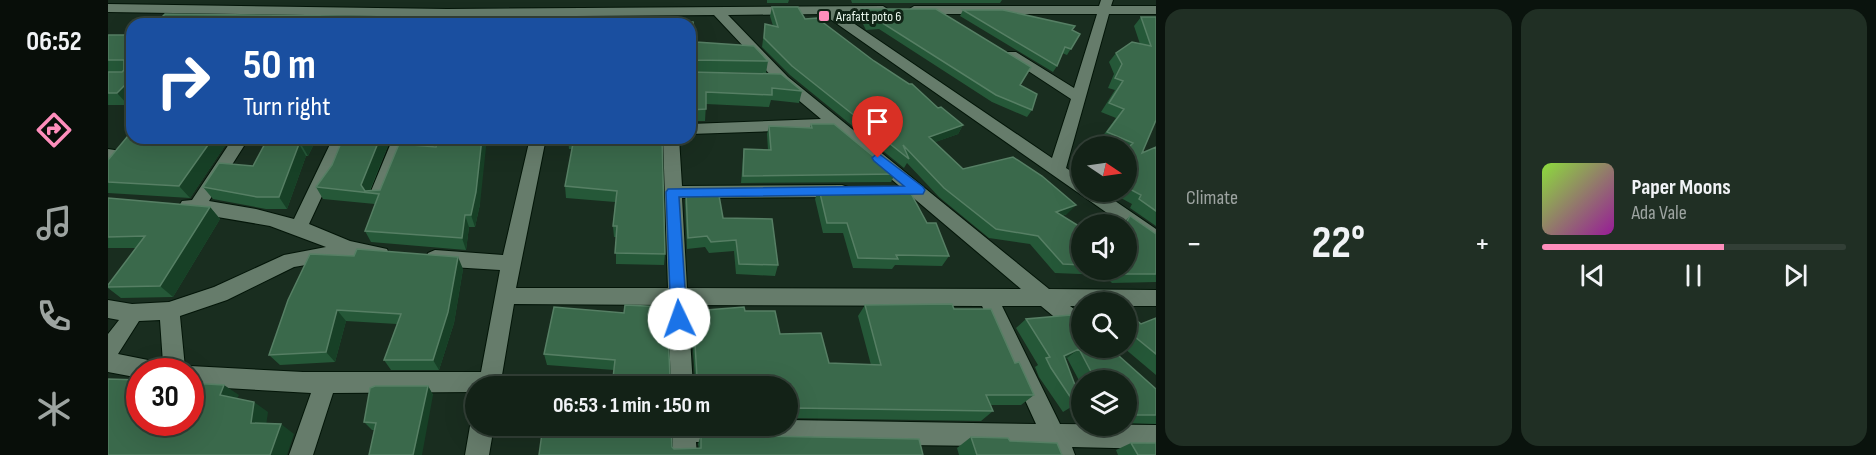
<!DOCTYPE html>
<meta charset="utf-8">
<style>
:root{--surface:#132217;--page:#202f24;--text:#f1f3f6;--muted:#9da4a1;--line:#323f36;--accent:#fe8ebc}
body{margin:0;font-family:"Sofia Sans Condensed",sans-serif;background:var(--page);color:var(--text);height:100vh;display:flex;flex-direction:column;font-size:22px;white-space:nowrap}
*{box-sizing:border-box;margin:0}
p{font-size:20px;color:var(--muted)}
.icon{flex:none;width:33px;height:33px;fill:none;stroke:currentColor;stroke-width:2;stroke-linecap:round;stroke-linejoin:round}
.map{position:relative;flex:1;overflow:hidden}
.details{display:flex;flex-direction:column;gap:9px;padding:9px;background:#0a130d;width:720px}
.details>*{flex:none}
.banner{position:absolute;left:18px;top:18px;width:570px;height:126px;border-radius:18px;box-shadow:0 6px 24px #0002,0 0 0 2px var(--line);background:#1a4fa0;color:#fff;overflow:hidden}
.needle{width:39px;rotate:103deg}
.controls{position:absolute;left:963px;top:136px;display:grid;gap:12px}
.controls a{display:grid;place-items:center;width:66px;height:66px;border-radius:50%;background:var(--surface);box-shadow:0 6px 24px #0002,0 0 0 2px var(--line);font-size:30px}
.speed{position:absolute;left:18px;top:358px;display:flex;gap:12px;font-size:30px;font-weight:700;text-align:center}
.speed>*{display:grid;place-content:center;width:78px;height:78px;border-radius:50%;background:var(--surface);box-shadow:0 6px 24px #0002,0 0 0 2px var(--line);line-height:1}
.speed .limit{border:9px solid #d22;background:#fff;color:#111}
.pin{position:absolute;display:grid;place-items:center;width:51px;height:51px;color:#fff;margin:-62px -26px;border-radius:50% 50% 50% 0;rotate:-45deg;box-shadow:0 0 6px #0007}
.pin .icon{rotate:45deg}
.me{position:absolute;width:66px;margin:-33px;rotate:357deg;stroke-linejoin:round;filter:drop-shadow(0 0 4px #0008)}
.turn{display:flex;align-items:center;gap:21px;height:126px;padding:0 18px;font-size:27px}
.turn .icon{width:78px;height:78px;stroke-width:2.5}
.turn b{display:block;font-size:42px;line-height:51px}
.big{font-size:45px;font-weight:700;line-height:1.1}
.details .widget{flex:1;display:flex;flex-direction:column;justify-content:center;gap:9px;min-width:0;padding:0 21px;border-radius:18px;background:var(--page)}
.song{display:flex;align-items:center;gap:18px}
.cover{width:72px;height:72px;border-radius:9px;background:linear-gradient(135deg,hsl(90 70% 55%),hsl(300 70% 35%))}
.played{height:6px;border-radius:3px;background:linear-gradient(90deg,var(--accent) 60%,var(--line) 60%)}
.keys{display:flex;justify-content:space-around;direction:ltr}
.heat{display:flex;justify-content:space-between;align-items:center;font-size:33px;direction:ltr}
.details .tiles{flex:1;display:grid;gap:9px;grid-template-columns:repeat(2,1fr)}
.trip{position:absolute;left:357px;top:376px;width:333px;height:60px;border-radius:30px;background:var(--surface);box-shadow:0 6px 24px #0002,0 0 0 2px var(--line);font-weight:700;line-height:60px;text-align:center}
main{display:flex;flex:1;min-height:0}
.tabs{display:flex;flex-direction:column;width:108px;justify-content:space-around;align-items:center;background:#080e09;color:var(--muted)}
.tabs .icon{width:42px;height:42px}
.tabs .selected{color:var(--accent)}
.tabs b{font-size:27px;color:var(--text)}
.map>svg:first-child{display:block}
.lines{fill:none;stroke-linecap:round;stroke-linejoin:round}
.minor-casing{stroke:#031508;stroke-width:2}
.minor{fill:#667c6b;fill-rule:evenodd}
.wall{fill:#255838}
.shaded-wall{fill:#174026}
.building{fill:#3a694b;stroke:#567f64;stroke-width:1.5}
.route{fill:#1a73e8;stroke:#114b97;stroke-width:1.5}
.poi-dot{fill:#fe8ebc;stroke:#0f2315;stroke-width:2}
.labels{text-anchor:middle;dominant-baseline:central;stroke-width:6;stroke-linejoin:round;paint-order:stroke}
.far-poi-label{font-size:14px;fill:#eaf7ed;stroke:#0f2315;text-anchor:start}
</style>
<main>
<nav class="tabs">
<b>06:52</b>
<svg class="icon selected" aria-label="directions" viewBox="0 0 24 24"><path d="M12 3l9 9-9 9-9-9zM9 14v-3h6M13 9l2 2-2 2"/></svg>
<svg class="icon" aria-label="music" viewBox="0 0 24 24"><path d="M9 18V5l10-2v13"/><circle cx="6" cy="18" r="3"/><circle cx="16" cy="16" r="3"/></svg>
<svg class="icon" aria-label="phone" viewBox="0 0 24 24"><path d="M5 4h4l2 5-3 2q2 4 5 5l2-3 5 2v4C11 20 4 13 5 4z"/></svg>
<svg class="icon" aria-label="climate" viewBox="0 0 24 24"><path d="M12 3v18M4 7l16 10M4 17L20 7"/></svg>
</nav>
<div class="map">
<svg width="1048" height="455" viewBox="0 0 1048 455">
<rect width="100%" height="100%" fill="#192d1f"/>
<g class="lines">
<defs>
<path id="minor" d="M993,0H1005L1003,6H1048V14H1001L958,168L974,178V192H994L1048,229V245L1042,243L715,14L620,15L680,77L941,289L1048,290V306H1018V303H974V306H962L974,315V337L967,334L933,306H894L952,424L1048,425V449L964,447L967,455H943L939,447L588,442L589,455H565L564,426H680V420L928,424L874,306L580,305L585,387H563L560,305L406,304L392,387H368V392L225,393L205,455H181L203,393L82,386V372H32V378L0,372V334L11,320L0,318V300L24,304L61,302L106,287L176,255L218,247L162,226L74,211L71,206L74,201L84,200L125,138H141L101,201L148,209L186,219L225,138H241L201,224L242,241L279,249L281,254L279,259L272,262L245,257L186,267L119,300L72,316L77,368L82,366L195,372H373L392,270L327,266L320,263L318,258L320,253L327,250L395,255L422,138H438L408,288H560L555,138H571L574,186L734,185L740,187L743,191L740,195L734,197L574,198L579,288L913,289L724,129L582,134V124L713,119L670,83L606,15L339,17L0,12V4L339,9L775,6L781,10L779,13L732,14L944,158L963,99L896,55L898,52H908L966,88L989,14H806L800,10L806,6H991ZM52,320L55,363L10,354L31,321Z
M285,138H301L279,196L276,201L270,202L264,201L261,196Z
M0,149L13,151L15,155L13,159L0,161Z
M368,417V426H386L381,455H357L362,426Z"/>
</defs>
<use href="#minor" class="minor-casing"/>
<use href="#minor" class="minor"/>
</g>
<path class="wall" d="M659,0H681L680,3H659Z
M743,0H894L892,3H744Z
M664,7L697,19L766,61L830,108L855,125L850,134L827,142L855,169L959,214L954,216L974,228V270H1018V225H1013L1022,216L1048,234V282L1004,283L996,275L947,273L922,244L881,238L831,197L799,163L796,168L682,75L654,47L657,24L665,26L662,16Z
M753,9L912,85L924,110L919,117L884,102L771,29L758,30L751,16Z
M855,10L964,30L972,34L959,55L954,53L949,66L945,72L852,16Z
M1033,17H1048L1034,153L1048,147V226L1022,208L1024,204L1002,192H1018V147H1004L991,141L1008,118L993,112L1007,90L1000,88L1006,74L1001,62L1008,53L1032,44L1026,26Z
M582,24L588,42L660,61L658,73L582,72L694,91L691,103L663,100L661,107L598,104L597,121H582Z
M0,35H24V101L20,105H0Z
M703,124L787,174L783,182L633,183L635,157L636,149L660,150L659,134L661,126L702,128Z
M122,138L82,198L0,193V160Z
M160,138H209L200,156H198L179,209H158L105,199L95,187L145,166Z
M283,138L262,191L372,204L367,227H361L358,250L263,242L257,231L267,204L215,199L208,187L224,165Z
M460,138H554L557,254L556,265L508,264V237H506L505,226L507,202L458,198L457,186L464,149H461Z
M711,189L819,223L841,256L834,266L787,265L784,269L745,268L735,233H715L707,199Z
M578,192L615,218L670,265L667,276L628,274L626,251L601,253L597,247L579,249L577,203Z
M0,198L102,207L112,219L65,297L13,298L0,288V285L28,248H0Z
M355,269L346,323L331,370H283L276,360L289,324L238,321L227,362L172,365L161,355L180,300Z
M757,305L846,309L907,363L926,395L913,405H883L885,411L873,421L681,418L680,421V387H504L506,370L439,365L436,354L446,307L564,379H587L583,322L585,311H637L672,334L721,363L763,365L750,316Z
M1048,318V375L1016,348H1018V319L1033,324Z
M918,319L1048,389V424L1018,423V381H974V386L959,358L957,359L973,401L955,412L931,377L927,367L930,365L908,328Z
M320,386L325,395L267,430H264L256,422Z
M435,426H563L564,447L566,449L591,448L590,444L593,435L811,439L815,455H431Z
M863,437L902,441L954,455H851L849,448Z
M1023,443L1048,455H1010L1008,450Z"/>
<path class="shaded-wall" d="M24,78V101L20,105L9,93Z
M855,125L850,134L816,146L821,137Z
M105,138H122L82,198L71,186Z
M196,138H209L200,156L193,144Z
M272,138H283L261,192H256L253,185Z
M374,138H379L372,204L367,227L363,215Z
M191,144L198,156L179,209L171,197Z
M968,205L959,214L940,221L948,212Z
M102,207L112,219L65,297L52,286Z
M357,215L361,227L358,250L354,238Z
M350,257L355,269L346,323L331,370L325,360Z
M229,310L238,321L227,362L218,352Z
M971,349L959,358L945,365L956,356Z
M116,385L131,395L126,405L112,395Z
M320,386L325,395L314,455H305Z
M146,402L160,412L157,433L143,423Z
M173,424L186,434L179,455H162Z"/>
<path class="building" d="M664,7H690L697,19L709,18L766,61L801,84H804L830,108L833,107L855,125L821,137L855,169L905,157L934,176L968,205L948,212L974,228V265L955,264L930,236L888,229L836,188L795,145L801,159L684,66L656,38L657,24L670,27Z
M753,9H828L923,67L912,85L929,94L924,110L888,95L773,22L761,23Z
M855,10H895L967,26L964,30L972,34L963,49L957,47L949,66Z
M57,14L409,18L407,24H47Z
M1033,17H1048V120L1034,153L1048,147V211L1031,199L1033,195L1018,187V150L1025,143L999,132L1016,109L1001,103L1015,81L1007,78L1014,64L1008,53L1024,42L1043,46Z
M477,20L563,24V22H585L588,42L646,46L660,61L583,60L582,61V24H476Z
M0,35H24V78L9,93H0V72H14L16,70V60H0Z
M582,72L673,74L694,91L664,88V95L598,92V109L582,110Z
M703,124H726L787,174L635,176L636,149L663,150L661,126L704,128Z
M24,131V138H105L71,186L0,182V160Z
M160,138H196L193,144H191L171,197H149L95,187L111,163L145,166Z
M235,138H272L253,185L257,191L272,190L291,144L328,147L331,138H374L368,192L363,215H357L354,238L257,231L271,194L208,187L224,165Z
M466,138H554L557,254L507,253L509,226H505L509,191L457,186Z
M800,188L819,223H828L841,256L788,255L790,259L750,258L739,223H719L711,189Z
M610,190L615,218L664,219L670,265L631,264L628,240L603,242L599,236L580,238L578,192Z
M0,198L102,207L52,286L0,287V285L37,236L0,237Z
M1022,216L1048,234V274H1014L1009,270H1018V225H1017Z
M249,249L350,257L340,312L325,360H276L293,314L229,310L218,352L161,355L180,300L202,254L246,256Z
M844,304L846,309H883L907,363L911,362L926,395H878L885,411L685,408L683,414H680V387H504L507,360L436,354L446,307L516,313L517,305L559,307L562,377L564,379H587L589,377L585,311L636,307L637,311H667L672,334L713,333L721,363L773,365L757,305Z
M963,315L974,323V348H1002L1048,389V415H1018V381H988L971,349L956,356L973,401L967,404L943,368L938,358L942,357L918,319Z
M1048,318V354L1027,337H1018V319H1027L1033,324Z
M0,379L32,380V423H82V383L116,385L112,395L146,402L143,423L173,424L162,455H0Z
M267,386H320L305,455H261L268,423L256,422L262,388Z
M435,426H563L564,447L566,449L593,448V435L811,439L815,455H431Z
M863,437L900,438L902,441L949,443L954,455H869Z
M1023,443H1048V455H1030Z"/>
<path class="route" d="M770,153L815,187L817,190L815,194L571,197L579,319L576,324L571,326L565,324L563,319L558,192L560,189L796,186L766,161L764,158Z"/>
<rect class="poi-dot" x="710" y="10" width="12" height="12" rx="3"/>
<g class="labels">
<g class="far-poi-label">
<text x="728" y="16">Arafatt poto 6</text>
</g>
</g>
</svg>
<div class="controls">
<a><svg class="needle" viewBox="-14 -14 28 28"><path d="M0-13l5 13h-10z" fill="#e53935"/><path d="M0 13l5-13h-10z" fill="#9da4a1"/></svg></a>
<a><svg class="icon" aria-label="sound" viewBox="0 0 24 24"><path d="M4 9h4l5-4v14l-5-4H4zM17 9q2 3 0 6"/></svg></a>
<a><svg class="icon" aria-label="search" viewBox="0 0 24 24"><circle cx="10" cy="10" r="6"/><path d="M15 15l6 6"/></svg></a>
<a><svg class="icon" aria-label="layers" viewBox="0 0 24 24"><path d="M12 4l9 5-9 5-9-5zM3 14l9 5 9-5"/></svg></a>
</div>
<div class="speed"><div class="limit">30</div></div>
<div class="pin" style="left:770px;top:158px;background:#d93025"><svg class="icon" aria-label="arrive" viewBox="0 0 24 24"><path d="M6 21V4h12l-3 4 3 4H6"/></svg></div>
<svg class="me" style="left:571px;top:319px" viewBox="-20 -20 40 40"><circle r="19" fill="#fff"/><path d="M0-13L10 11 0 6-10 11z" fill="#1a73e8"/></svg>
<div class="trip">06:53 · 1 min · 150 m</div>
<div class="banner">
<div class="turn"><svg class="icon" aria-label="right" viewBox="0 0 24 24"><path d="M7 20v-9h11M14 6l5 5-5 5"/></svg><div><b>50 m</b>Turn right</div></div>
</div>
</div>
<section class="details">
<div class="tiles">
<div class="widget"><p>Climate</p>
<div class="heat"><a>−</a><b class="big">22°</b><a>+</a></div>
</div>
<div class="widget">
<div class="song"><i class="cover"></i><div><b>Paper Moons</b><p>Ada Vale</p></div></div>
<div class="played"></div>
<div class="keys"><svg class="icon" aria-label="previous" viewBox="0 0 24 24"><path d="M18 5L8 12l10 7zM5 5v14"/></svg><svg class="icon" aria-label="pause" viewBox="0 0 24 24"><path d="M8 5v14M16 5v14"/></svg><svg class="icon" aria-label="next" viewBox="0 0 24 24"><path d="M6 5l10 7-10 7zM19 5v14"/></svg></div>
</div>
</div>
</section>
</main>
